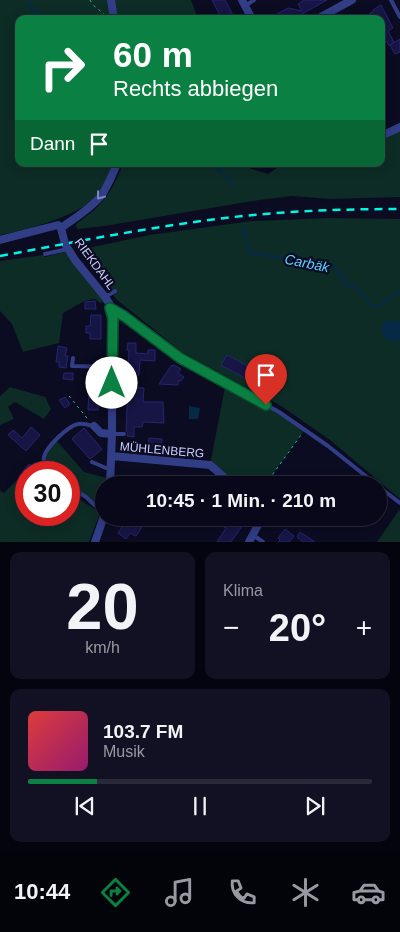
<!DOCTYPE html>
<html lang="de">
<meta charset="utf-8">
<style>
:root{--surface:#08081a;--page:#111123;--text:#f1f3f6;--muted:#989aa2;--line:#292939;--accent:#0b8043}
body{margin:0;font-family:Arial,sans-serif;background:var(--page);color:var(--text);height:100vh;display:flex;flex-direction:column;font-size:19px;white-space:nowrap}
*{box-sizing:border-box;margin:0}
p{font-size:16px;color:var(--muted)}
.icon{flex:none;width:28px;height:28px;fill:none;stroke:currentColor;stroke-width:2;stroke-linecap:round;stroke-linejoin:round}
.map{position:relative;height:542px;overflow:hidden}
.side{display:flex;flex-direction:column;gap:10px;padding:10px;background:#04040e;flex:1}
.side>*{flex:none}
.top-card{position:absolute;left:15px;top:15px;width:370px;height:152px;border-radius:10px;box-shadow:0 2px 12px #0003,0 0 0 1px var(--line);background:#0b8043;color:#fff;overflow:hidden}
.speed{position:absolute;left:15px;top:461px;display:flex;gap:10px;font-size:25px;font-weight:700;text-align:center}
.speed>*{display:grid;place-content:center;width:65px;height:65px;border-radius:50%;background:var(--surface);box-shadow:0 2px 12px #0003,0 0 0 1px var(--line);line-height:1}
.speed .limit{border:8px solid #d22;background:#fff;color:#111}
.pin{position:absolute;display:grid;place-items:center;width:42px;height:42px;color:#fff;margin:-51px -21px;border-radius:50% 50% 50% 0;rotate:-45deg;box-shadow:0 0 5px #0007}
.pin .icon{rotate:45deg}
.me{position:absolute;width:55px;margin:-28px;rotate:0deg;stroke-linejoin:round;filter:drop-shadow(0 0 4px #0008)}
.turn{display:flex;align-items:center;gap:18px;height:105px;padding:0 15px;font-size:22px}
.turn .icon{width:65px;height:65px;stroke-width:2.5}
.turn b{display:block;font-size:35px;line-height:42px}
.then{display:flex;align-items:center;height:48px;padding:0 15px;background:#0003;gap:10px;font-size:19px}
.big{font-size:38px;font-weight:700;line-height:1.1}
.side .widget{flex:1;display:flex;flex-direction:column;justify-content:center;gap:8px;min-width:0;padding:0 18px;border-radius:10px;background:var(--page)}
.side .dial{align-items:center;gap:0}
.dial b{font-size:65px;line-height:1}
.song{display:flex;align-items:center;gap:15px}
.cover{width:60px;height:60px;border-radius:8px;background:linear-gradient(135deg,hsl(0 70% 55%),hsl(320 70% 35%))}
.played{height:5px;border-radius:2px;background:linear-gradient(90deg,var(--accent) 20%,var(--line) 20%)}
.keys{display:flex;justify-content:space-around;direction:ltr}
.heat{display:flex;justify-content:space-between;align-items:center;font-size:28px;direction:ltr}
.side .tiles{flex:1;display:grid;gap:10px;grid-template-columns:1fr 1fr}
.widget:last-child{grid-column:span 2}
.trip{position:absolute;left:95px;top:476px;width:292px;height:50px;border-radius:25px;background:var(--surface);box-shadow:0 2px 12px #0003,0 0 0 1px var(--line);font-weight:700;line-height:50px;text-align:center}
.menu{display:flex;height:80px;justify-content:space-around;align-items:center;background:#03030a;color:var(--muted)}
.menu .icon{width:35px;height:35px}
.menu .current{color:var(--accent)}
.menu b{font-size:22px;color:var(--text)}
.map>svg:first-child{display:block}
.green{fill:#0d2c25}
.water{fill:#062945}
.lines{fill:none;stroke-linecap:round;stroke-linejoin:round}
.stream{stroke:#062945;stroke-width:2.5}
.building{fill:#161544;stroke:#262573}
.path{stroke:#22bd97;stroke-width:1;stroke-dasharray:2.5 4;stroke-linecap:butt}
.service{stroke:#313d85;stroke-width:4}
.minor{stroke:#313d85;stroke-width:8}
.rail{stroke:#00f6e2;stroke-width:2.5;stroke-dasharray:8 6;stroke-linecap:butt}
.oneway{stroke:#7e86c2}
.route-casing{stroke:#07532c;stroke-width:12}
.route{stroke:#0b8043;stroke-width:9}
.labels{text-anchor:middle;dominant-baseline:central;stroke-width:4.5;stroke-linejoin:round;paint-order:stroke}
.street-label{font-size:12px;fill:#cbcfff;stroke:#0b0b22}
.water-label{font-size:14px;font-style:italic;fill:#59d1ff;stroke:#0b0b22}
</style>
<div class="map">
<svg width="400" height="542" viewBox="0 0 400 542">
<rect width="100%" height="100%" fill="#0b0b22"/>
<path class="green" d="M0,0H191L197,16L196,19H19V164H112C108,176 102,189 94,198C79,216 23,231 0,235Z
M400,127V197L331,199L291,196L252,201L105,226L77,229L76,224C103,205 111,194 123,164H236L268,174L283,164H381V135Z
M329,218L400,219V499L330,440L281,406L182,352L116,299L79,250L149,235L252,221Z
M65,252L100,296L104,302L100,303L95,299C84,299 73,308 63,313L59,343L23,352L12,324L0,311V261L43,255L45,257Z
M226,382L279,412L304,431L265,485H233L210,465Z
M10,387L45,397L51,409L44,419L15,402L8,407L14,419L0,425V396Z
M56,440L84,472L111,479L110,485H104V514L86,497L69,486V472H48C40,456 46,453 56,440Z
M19,478H26V515H69V492L100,513L89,542H0V490L4,493Z
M399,510L400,511V542H377Z"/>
<path class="water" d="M385,321H399L400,322V340L397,342L386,339C381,331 380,330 385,321Z
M189,406L200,408L198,419H189Z"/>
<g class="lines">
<path class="stream" d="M28,0V5L44,19
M213,164L233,184V186
M243,228L250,253L333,265L347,284L357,288L373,306L380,305L400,291"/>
</g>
<path class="building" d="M212,0H225L235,19H222Z
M304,0H327L293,19H268L288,8L302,11L298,4Z
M381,5L393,28L388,31L394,42L389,46L385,39L381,41V19H373L370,13L373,12V10Z
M400,39V52L395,54L390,45Z
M95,301L96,309H85V302Z
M91,315H101V339H90V333H86V326H90Z
M128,343H136V353L148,354V350H155V361L140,360L139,375H128L129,350H127Z
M58,346L67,348L65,356H68L66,368L59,367V362H56Z
M227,355L261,373L259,375L263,377L258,385L221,365Z
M174,365L181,369L178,373L184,377L181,381H178V385L159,384L171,366Z
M64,373H73V380L63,379Z
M128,387L144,388L143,402H163L164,423L143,422L142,427H134V437L127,436L128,434L126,431Z
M89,389H99L98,410H88Z
M65,397L70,404L65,408L59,400Z
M31,427L40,435L26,451L8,435L13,430L22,438Z
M84,428L102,449L90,459L72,439Z
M149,438L162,439L161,449H148Z
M29,464L34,468L30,472H22Z
M128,518H141L146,521L136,536L130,533L126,539L118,533Z
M231,518H240L237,523L242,526L231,542H217L226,528L224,527Z
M291,518H311L303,527Z
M285,529L294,536L289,542H278L280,540L278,538Z
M300,532L315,542H303L297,537Z"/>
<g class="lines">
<path class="path" d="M90,0L93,5L104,14
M69,396L87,418
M265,485L301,435"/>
<path class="service" d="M391,0L400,17
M245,6L254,0
M45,254L68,249
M105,297L115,291
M113,310L124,316L180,358L279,412L328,446L377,485
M73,358L72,366L112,367
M112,434H124
M92,462L106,468H111
M48,472C45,467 43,463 44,457C46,447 68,426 78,424C83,423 88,425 94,426
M111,481L120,485
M69,486L86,497L104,514
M379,487L400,503
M168,518L170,519
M258,525L287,521
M253,535L263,542"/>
<path class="minor" d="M111,0L114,19
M242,0L252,19
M317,19L352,0
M381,136L400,127
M61,228L65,244L75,260L105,297L109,303L112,314V434L110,485
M0,240L58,225L61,228C75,218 90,209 101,196C108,186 112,175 117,164
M94,426L101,433L112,434
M112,456L210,465L233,485
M95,542L104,516
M249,542L258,525L257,518"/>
<path class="rail" d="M0,256C75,242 150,227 225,218C283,211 342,209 400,209"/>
</g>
<defs><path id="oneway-chevron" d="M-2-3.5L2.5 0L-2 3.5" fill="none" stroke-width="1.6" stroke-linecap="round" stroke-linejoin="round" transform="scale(1.25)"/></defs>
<use class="oneway" href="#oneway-chevron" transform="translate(100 196) rotate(127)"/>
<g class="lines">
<defs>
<path id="route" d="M112,383L113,318L110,308L124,316L180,358L266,405"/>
</defs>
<use href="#route" class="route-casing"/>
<use href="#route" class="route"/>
</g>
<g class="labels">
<g class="street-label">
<text transform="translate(95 264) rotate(54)">RIEKDAHL</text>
<text transform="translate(162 450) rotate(5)">MÜHLENBERG</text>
</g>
<g class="water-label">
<text transform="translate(307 263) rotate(11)">Carbäk</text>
</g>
</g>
</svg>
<div class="speed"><div class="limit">30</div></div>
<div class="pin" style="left:266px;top:405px;background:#d93025"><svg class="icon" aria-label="arrive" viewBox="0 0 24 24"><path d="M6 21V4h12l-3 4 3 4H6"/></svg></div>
<svg class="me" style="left:112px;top:383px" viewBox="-20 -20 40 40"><circle r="19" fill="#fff"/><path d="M0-13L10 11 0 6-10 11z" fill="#0b8043"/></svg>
<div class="trip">10:45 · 1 Min. · 210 m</div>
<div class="top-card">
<div class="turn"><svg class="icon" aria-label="right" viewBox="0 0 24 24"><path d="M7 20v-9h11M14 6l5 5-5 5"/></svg><div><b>60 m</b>Rechts abbiegen</div></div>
<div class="then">Dann<svg class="icon" aria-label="arrive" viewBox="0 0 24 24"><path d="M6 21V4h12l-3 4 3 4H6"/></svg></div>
</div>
</div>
<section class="side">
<div class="tiles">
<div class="widget dial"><b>20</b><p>km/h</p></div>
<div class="widget"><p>Klima</p>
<div class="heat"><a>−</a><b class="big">20°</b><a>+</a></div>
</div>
<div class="widget">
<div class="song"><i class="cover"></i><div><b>103.7 FM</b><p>Musik</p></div></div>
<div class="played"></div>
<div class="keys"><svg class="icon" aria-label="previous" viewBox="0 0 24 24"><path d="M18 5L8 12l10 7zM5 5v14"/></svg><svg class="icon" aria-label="pause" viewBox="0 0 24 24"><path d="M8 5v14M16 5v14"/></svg><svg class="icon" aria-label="next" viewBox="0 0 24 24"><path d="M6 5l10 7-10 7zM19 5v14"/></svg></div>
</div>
</div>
</section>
<nav class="menu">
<b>10:44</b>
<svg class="icon current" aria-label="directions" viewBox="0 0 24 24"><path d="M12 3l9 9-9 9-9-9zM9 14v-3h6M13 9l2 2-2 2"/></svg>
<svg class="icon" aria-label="music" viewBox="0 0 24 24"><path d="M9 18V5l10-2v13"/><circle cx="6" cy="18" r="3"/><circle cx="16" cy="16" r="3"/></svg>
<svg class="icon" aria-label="phone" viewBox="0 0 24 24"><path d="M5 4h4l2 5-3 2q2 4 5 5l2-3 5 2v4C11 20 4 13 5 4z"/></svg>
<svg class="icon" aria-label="climate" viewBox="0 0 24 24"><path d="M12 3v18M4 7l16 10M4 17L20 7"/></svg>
<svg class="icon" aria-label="car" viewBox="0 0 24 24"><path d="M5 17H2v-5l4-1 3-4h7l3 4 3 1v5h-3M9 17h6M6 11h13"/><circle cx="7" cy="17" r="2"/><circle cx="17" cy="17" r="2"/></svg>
</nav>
